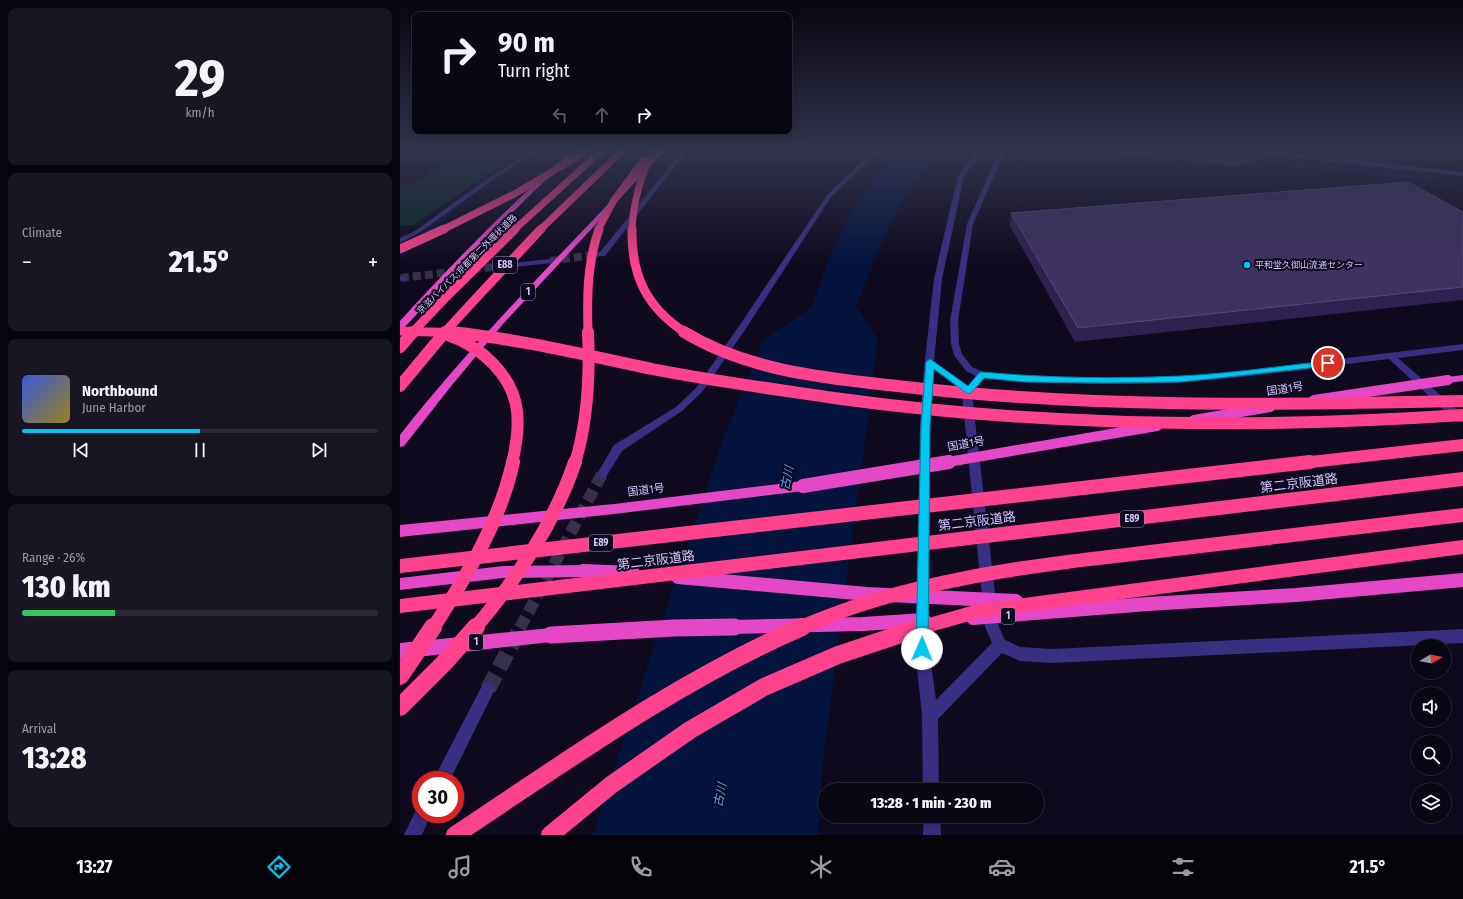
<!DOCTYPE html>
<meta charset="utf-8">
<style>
:root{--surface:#0b0816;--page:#191623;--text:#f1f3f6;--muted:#9a9aa1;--line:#2b2935;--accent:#00c6f2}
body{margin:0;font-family:"Fira Sans Condensed","Noto Sans JP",sans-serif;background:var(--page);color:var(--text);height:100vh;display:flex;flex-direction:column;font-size:15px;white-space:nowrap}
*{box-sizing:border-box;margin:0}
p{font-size:13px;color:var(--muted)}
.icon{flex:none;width:22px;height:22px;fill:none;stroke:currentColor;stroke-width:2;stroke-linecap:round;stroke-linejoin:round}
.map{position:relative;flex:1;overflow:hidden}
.drawer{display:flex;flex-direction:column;gap:8px;padding:8px;background:#06040c;width:400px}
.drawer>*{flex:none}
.hud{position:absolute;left:12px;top:12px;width:380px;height:122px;border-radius:8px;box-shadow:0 4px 16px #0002,0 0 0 1px var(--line);background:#0b0816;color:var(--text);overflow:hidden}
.needle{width:26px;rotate:81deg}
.fabs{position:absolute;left:1011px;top:639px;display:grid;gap:8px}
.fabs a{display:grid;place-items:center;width:40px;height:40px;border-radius:50%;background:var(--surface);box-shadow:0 4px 16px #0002,0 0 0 1px var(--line);font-size:20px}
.speed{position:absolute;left:12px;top:771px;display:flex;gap:8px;font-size:20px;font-weight:700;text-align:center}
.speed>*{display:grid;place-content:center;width:52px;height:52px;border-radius:50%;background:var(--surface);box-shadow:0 4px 16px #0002,0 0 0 1px var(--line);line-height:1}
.speed .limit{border:6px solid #d22;background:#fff;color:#111}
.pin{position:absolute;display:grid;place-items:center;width:34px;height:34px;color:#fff;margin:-17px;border:2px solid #fff;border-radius:50%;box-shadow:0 1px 4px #0007}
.me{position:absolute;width:44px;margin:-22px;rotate:1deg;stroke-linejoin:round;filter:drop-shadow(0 0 3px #0008)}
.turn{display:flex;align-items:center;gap:14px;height:84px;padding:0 20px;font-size:18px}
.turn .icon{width:52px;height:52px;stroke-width:2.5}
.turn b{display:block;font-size:28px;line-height:34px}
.lanes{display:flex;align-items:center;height:38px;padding:0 20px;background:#0003;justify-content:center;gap:20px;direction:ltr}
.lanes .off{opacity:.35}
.big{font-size:30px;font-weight:800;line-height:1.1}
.drawer .widget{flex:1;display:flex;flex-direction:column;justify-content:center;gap:6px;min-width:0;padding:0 14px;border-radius:8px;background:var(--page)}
.drawer .dial{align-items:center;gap:0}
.dial b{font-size:52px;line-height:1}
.song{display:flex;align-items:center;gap:12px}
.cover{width:48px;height:48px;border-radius:6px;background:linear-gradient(135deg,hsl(230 70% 55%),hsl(50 70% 35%))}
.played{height:4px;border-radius:2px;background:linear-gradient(90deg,var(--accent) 50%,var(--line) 50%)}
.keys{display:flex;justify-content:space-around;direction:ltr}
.heat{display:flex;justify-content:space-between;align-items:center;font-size:22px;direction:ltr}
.charge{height:6px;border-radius:3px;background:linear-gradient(90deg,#34c759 26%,var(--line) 0)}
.trip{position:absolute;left:418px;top:783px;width:226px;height:40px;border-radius:20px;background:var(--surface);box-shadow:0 4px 16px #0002,0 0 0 1px var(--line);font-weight:800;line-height:40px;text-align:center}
.menu{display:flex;height:64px;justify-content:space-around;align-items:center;background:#040309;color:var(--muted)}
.menu .icon{width:28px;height:28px}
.menu .current{color:var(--accent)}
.menu b{font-size:18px;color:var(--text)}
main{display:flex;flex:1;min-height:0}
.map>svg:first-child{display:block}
.green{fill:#0c2729}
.water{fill:#04143d}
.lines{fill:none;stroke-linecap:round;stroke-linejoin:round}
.stream-far1{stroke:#04143d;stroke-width:4}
.stream{stroke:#04143d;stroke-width:5.5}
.minor-tunnel-far2{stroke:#36304b;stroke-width:8;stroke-dasharray:8 4;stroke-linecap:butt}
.minor-tunnel-far1{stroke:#36304b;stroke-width:12;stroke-dasharray:12 6;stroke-linecap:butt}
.minor-tunnel{stroke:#36304b;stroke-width:16;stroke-dasharray:16 8;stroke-linecap:butt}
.minor{fill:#392f82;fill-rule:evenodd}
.tertiary{fill:#392f82;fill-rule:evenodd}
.trunk{fill:#e548c6;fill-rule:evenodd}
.motorway{fill:#ff428d;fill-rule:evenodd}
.trunk-bridge-far2{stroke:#e548c6;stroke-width:10}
.trunk-bridge-far1{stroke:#e548c6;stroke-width:14}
.trunk-bridge{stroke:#e548c6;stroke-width:17}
.motorway-bridge-far4{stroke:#ff428d;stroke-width:7}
.motorway-bridge-far3{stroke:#ff428d;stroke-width:9}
.motorway-bridge-far2{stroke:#ff428d;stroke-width:12}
.motorway-bridge-far1{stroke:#ff428d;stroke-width:14}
.motorway-bridge{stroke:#ff428d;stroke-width:18}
.wall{fill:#2d214e}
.building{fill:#3f3261;stroke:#564a7a}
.route{fill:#00c6f2;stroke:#00819d}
.poi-dot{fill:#00c6f2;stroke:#0f0a1e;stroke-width:1.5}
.labels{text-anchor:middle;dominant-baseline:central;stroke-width:4;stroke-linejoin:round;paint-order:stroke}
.far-street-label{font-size:9px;fill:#d2c7ff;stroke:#0f0a1e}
.far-poi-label{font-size:9px;fill:#d2c7ff;stroke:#0f0a1e;text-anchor:start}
.shield{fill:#0f0a1e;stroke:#988ebc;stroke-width:1}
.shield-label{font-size:10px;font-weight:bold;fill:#d2c7ff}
.street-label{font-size:11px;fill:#d2c7ff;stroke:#0f0a1e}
.water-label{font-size:12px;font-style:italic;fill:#55a2ff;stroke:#0f0a1e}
.near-street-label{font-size:13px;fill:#d2c7ff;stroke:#0f0a1e}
</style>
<main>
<section class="drawer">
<div class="widget dial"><b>29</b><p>km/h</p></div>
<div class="widget"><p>Climate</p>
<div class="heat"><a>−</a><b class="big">21.5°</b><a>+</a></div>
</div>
<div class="widget">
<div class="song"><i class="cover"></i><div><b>Northbound</b><p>June Harbor</p></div></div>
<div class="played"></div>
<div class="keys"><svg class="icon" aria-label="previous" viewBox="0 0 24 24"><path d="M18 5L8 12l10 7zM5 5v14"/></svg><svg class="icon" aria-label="pause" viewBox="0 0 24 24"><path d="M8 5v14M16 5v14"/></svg><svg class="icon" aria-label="next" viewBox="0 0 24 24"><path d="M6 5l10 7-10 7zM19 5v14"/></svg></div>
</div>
<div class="widget"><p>Range · 26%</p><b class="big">130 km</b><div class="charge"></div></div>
<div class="widget"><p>Arrival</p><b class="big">13:28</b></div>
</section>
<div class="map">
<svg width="1063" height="835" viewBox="0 0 1063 835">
<rect width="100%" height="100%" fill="#0f0a1e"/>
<path class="green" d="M49,161L105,162L14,225L0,226V185L13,184Z"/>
<path class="water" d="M505,149H543C499,192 479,250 456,306L478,340L423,761L418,835H193L271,594L324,437L364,339L411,308L433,249L449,215L471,182Z"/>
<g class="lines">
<path class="stream-far1" d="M764,149L1063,183
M29,230L69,196"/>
<path class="stream" d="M21,237L30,229
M0,256L12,245"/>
<path class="minor-tunnel-far2" d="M150,261L193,255
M1,278L102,266"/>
<path class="minor-tunnel-far1" d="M120,628L202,474"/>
<path class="minor-tunnel" d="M88,689L121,627"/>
<path class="minor" d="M134,149H140L87,184L19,233L0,243V238L15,231L83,182Z
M282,149H287L283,156L205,256L190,257V253L200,252L279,155Z
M475,149H481L431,197L345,330L302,392L282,411L222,451L206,477L202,478L198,477L197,474L214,445L276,407L296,388L337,329L427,195Z
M579,149H584L564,176L542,279L534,361L568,386L576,376L566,371L554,355L551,344L550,321L567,224L593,165L603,149H608L599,165L573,224L558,321L559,344L562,354L572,367L584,372L625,376L703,378L781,376L848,370L1063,344V350L998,358L1063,415V422H1057L989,359C920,367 850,378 781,382C716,386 650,384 584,378L572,394L599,627L605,640L620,647L652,649L1063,629V643L652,663L620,661L602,653L538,719L539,790H523L522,716L515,649L520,426L523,378L534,279L548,218L558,176ZM533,369L563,392L562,394L585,627L592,643L536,700L529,649L530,426Z
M694,149H708L836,162L856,156L855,153L833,151L831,149H859L860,150L1063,172V176L861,154V158L849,163L836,166L697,151Z
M150,259H153V263L102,268L98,266L102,264Z
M0,276L5,278L0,281Z
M88,682L93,684L95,689L50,780H33L83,684Z
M21,806V814H31L22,835H4L17,808Z
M524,816H540L541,835H523Z"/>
<path class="tertiary" d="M0,149H4L0,151Z"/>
<path class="trunk" d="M174,149H180L133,192L88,237L3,329L0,330V321C55,261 112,202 174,149Z
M260,149H266L102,325L52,385L4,446L0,447V435C80,333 172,244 260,149Z
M1063,375V381L1048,383L1043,380L1048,377Z
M403,481L407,483L409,486L407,489L403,491L214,514L0,537V525L214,504Z
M183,565L188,567L190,571L188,575L183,577L103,578L0,590V578L103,566Z
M151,628L156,630L159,635L156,640L151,642L0,659V643Z"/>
<path class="motorway" d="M186,149H193L184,155H180V153Z"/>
<path class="trunk-bridge-far2" d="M914,400L1048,380
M794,420L870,407
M542,463L757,426"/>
<path class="trunk-bridge-far1" d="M403,486L549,462
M183,571L233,573
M278,577L467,594L616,601
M573,618L748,604L896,595L1063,580
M286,628L463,624L524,620"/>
<path class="trunk-bridge" d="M151,635L274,628L334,627"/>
<path class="motorway-bridge-far4" d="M42,230L116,193L182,154
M114,230L200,152
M140,230L221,152
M198,230L214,200L243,161
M232,230C233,201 241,175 254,149"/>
<path class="motorway-bridge-far3" d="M232,229C231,276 247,308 286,333
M0,249L44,229
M0,331L61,333
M12,333L47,296L115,229
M44,333L79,295L141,229
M188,333C187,298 187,263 199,229"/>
<path class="motorway-bridge-far2" d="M51,332C119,339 185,355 252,369C313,381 373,389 434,398C643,427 853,429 1063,415
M284,332C348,371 425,378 497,386C685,408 874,405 1063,401
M48,335C80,346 113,375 117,411C119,429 116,447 112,463
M0,347L13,332
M0,386L45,332
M175,463C188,421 190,376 188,332
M902,463L1063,445"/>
<path class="motorway-bridge-far1" d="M0,566L910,462
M0,606L1063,479
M33,628C66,577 100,522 113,462
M75,628C117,579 154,524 175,462
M399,628C510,579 630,566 750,552C854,540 958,527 1063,515
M519,628L579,611L1063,547"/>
<path class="motorway-bridge" d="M0,676L33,627
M0,707L44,663L76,627
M55,835C167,761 278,681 402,627
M150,835L211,785L290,730L364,687L438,655L522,627"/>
</g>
<path class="wall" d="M1063,212V300L675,342L610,226L611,213Z"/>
<path class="building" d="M1008,182L1063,212V287L678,328L611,213Z"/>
<linearGradient id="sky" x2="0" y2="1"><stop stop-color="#080610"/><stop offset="0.56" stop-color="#31334c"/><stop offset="1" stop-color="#31334c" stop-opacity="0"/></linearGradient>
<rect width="1063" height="266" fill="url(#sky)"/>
<path class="route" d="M530,359L568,386L579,373L582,372C648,378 714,379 780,376C829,374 879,366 928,361L932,363L928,366L781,382L703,383L625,382L584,378L571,393L568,394L534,369L530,426L528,649L527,654L522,655L517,654L516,649L521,426L526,362Z"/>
<circle class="poi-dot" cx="847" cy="265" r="4"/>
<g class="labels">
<g class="far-street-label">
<text transform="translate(67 264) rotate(-45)">京滋バイパス;京都第二外環状道路</text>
</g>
<g class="far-poi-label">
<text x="855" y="265">平和堂久御山流通センター</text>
</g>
<g class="shield">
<rect x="93" y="257" width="24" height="16" rx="3"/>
<rect x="121" y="284" width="14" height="16" rx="3"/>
<rect x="720" y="511" width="24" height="16" rx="3"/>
<rect x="189" y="535" width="24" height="16" rx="3"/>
<rect x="601" y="608" width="14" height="16" rx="3"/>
<rect x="69" y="634" width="14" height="16" rx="3"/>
</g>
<g class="shield-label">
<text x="105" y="265">E88</text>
<text x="128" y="292">1</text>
<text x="732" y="519">E89</text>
<text x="201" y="543">E89</text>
<text x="608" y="616">1</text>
<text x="76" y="642">1</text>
</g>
<g class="street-label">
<text transform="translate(885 389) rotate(-9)">国道1号</text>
<text transform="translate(566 444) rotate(-10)">国道1号</text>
<text transform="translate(246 490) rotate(-7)">国道1号</text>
</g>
<g class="water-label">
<text transform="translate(387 478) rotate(-78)">古川</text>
<text transform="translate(320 795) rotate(-78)">古川</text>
</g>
<g class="near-street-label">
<text transform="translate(899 483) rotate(-7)">第二京阪道路</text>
<text transform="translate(577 521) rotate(-7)">第二京阪道路</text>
<text transform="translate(256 560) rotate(-7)">第二京阪道路</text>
</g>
</g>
</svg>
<div class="fabs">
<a><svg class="needle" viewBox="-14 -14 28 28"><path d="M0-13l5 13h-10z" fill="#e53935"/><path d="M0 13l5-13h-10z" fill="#9a9aa1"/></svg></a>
<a><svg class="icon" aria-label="sound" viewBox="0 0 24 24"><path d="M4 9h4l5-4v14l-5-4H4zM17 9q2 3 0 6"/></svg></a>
<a><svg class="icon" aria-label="search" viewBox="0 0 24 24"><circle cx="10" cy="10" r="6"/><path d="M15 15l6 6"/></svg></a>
<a><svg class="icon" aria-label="layers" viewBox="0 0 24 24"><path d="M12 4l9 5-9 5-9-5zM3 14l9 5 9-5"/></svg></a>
</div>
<div class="speed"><div class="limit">30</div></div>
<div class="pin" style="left:928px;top:363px;background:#d93025"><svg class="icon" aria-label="arrive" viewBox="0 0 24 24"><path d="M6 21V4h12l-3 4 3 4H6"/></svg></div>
<svg class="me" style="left:522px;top:649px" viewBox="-20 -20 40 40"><circle r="19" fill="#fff"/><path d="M0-13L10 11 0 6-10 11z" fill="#00c6f2"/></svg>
<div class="trip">13:28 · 1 min · 230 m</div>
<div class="hud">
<div class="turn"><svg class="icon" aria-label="right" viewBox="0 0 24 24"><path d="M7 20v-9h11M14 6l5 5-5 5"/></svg><div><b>90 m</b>Turn right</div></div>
<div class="lanes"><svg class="icon off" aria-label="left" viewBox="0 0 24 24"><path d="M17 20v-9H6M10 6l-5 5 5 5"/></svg><svg class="icon off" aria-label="ahead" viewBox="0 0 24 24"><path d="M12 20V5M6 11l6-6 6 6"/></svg><svg class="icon" aria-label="right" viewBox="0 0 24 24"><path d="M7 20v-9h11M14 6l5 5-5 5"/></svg></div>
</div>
</div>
</main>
<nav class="menu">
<b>13:27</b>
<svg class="icon current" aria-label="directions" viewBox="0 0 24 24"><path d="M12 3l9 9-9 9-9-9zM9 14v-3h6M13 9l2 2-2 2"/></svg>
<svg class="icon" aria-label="music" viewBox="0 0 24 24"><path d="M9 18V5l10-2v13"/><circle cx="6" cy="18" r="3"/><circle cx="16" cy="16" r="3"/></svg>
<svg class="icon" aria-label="phone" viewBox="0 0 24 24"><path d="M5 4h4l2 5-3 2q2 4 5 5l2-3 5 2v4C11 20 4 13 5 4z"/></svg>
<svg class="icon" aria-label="climate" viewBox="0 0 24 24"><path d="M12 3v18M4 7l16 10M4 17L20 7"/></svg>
<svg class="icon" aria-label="car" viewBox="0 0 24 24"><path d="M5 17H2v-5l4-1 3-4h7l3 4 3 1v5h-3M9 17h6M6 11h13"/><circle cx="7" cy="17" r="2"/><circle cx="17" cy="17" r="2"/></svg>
<svg class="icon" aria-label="filters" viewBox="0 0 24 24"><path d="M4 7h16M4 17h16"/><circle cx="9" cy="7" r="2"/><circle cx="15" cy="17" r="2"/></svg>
<b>21.5°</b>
</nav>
